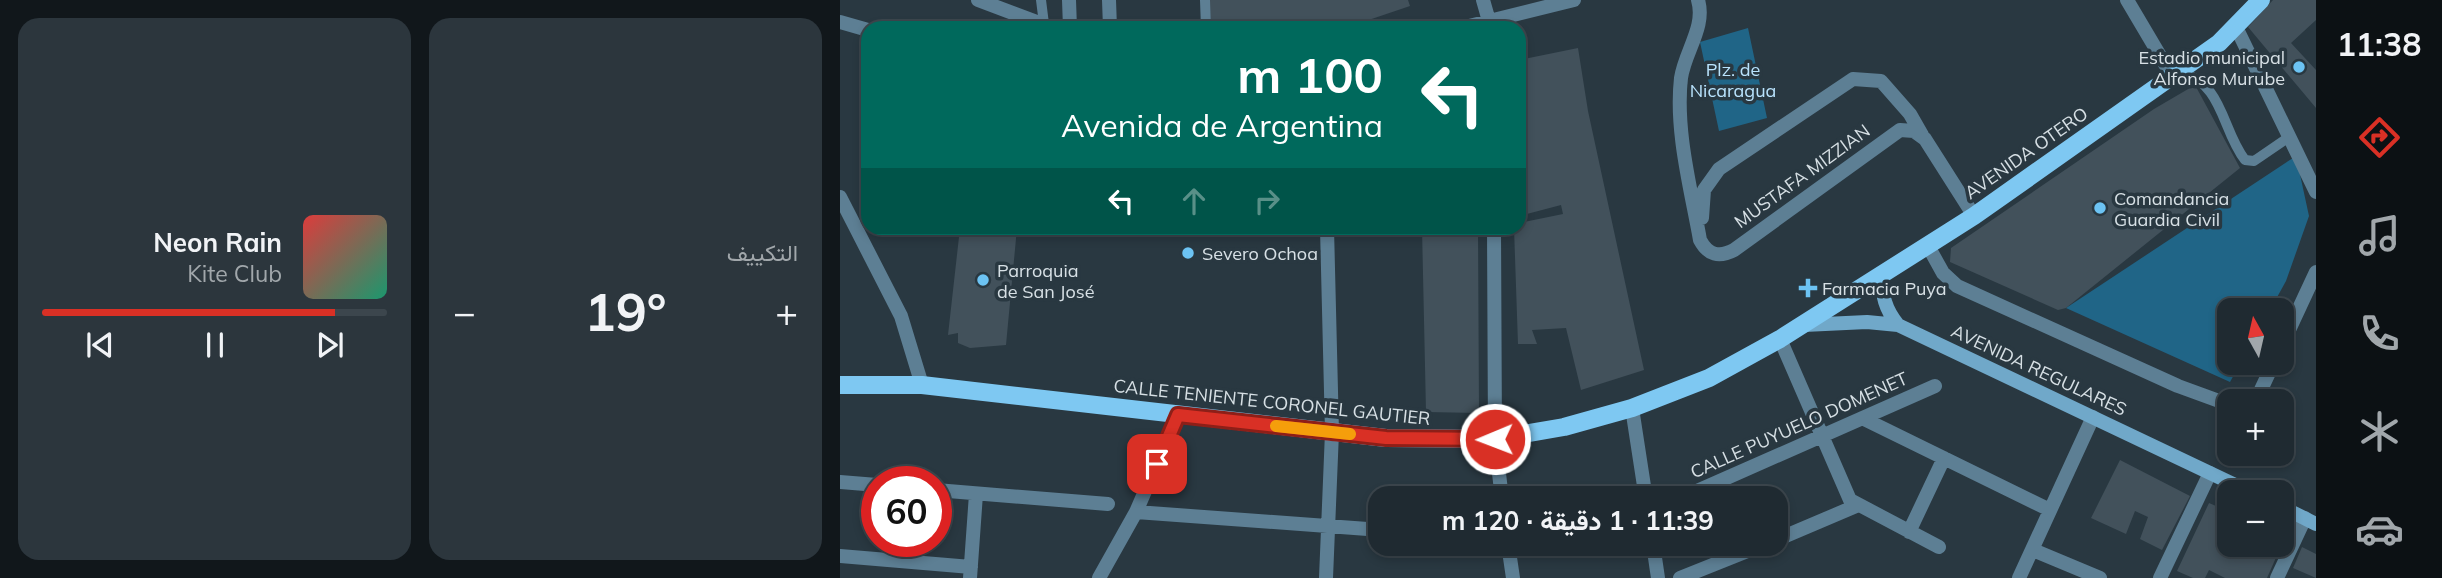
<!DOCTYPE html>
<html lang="ar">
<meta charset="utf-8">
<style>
:root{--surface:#1f2a31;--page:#2c363d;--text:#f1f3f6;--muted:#a1a7ab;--line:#3c464d;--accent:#d93025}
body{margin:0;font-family:Mulish,Vazirmatn,sans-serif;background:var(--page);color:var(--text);direction:rtl;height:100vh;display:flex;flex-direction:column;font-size:26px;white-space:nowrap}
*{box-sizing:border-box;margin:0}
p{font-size:23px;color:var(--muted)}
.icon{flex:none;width:38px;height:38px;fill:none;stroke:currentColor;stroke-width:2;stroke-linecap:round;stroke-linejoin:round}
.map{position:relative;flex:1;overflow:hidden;direction:ltr}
.details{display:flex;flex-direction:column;gap:18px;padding:18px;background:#11171b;width:840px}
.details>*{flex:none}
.hud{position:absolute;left:21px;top:21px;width:665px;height:214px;border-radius:21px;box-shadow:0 4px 10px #0003,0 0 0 2px var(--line);direction:rtl;background:#00695c;color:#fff;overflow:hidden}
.needle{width:46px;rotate:352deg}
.tools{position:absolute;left:1377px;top:298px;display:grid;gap:14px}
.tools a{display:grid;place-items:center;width:77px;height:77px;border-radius:14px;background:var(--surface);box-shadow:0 4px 10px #0003,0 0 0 2px var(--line);font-size:35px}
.speed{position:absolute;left:21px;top:466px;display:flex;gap:14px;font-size:35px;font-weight:700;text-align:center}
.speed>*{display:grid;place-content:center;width:91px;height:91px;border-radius:50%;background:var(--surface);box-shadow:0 4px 10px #0003,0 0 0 2px var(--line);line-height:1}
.speed .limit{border:10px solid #d22;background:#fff;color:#111}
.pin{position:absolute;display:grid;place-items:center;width:60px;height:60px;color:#fff;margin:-30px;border-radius:14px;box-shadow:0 4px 10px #0006}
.me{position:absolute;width:77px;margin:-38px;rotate:269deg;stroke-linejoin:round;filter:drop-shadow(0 0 5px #0008)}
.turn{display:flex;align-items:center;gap:24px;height:147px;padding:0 28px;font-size:32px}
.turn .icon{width:91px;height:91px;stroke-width:2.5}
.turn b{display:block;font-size:49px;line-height:60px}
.lanes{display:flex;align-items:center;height:66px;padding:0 28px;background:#0003;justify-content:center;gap:35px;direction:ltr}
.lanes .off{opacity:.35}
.big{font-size:52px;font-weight:700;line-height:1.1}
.details .tile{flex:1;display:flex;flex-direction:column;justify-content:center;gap:10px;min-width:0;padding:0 24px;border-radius:21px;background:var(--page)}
.song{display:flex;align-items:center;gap:21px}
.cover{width:84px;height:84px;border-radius:10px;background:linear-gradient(135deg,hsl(0 70% 55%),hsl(160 70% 35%))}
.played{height:7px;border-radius:4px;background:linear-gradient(90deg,var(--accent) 85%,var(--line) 85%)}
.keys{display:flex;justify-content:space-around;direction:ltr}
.heat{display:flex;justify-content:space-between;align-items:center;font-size:38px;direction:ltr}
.details .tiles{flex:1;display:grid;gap:18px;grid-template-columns:repeat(2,1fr)}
.trip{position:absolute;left:528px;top:486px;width:420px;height:70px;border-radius:21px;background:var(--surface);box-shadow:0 4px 10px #0003,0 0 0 2px var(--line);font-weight:700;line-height:70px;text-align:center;direction:rtl}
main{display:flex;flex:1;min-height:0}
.menu{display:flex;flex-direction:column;width:126px;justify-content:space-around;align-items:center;background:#0c1114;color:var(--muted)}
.menu .icon{width:49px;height:49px}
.menu .on{color:var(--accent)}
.menu b{font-size:32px;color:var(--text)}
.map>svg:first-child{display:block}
.green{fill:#206587}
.building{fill:#42515b}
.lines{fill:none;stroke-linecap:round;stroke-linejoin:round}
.service{stroke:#5d7f94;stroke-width:10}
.minor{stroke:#5d7f94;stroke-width:14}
.tertiary{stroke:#5d7f94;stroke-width:14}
.secondary{stroke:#70a8c9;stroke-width:14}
.primary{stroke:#7ec8f2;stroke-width:18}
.route-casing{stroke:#8d1f18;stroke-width:18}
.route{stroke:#d93025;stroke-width:12}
.slow{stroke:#f59e0b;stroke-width:12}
.poi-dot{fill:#6cc3f3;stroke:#293841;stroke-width:2.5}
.labels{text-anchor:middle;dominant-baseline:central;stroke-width:7;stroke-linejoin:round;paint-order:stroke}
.poi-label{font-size:18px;fill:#d7e0e5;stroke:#293841;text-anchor:start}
.park-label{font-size:18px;fill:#b9e3fd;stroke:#293841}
.street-label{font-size:18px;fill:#d7e0e5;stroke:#293841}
</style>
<main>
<nav class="menu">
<b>11:38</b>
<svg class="icon on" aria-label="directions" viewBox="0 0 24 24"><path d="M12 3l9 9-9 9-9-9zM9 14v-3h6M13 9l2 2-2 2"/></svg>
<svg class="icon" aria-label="music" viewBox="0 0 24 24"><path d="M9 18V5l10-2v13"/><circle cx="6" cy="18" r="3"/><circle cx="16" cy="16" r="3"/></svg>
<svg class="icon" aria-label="phone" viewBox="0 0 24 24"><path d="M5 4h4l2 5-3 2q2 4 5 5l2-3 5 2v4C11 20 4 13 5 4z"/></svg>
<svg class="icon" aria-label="climate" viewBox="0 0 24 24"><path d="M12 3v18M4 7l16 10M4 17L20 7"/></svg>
<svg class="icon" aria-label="car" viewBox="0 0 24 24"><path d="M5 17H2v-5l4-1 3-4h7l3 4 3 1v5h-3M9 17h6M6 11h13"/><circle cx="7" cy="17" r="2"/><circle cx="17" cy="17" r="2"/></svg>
</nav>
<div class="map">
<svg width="1476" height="578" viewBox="0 0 1476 578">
<rect width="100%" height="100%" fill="#293841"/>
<path class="green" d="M908,28L927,118L879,131L860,42Z
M1456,156L1469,216L1446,281L1430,310H1390V362H1401L1390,382L1226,308Z"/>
<path class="building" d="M364,0H568L570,6L505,28H461L458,24L450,28H365Z
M1433,0H1476V20L1451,43L1476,70V108L1408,27Z
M738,48L748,111L804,370L741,390L726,328L692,330L697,344H678L674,228H679V223L723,214L721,205L679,216V60Z
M1355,85L1400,168L1226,308L1218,310L1110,262L1111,248L1314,109Z
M120,228H177L166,345L130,348L118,343V333L108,335Z
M582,228H638L639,413L586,412Z
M1280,460L1350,496L1322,550L1300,539L1308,517L1295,511L1286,534L1251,518Z
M1369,503L1390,512V544H1442L1427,578H1385L1369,570L1365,578H1353L1337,571Z
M1462,547L1476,554V578L1453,568Z"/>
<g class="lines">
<path class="service" d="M201,0L204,24
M365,0L366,28
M1339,72C1384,83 1381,129 1405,160L1414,161L1449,137"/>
<path class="minor" d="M138,0L213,28
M229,0L230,28
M269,0L270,28
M643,0L651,28
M858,0C866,27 845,51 841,78C835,131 851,189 860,240C868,255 879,258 894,250L1060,130L1074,131L1085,139L1134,216
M1287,0L1332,76
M0,22L28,30
M1396,27L1476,192
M621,28L734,0
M862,218L864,190L879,169L1013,79L1041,81L1070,114L1082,135
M654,228L655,439L662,499
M1088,246L1103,273L1117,286L1338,386L1390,405
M940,339L1010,500L1099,547
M1442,345L1476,272
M1410,401L1419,394L1434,362
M792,408L806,499
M1022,418L1210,510
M0,482L37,485
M96,490L268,504
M839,499L1095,386
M296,512L541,530
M1069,532L1104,458
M936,540L1016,506
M668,544L673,578
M813,544L818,578
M1193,550L1260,578
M0,556L131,567
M130,578L136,494
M259,578L296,512L338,415
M486,578L492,432L487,228
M840,578L925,544
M1179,578L1253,417
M1320,578L1370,473
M1437,578L1465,518"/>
<path class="tertiary" d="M0,197L61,316L82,385"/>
<path class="secondary" d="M1042,275C1042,296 1045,309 1058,325
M964,325L1027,322L1058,325L1410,492
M1442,507L1476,524"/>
<path class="primary" d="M0,385H82L546,438L655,439L724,427L792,408L869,378L940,339L1134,216L1379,43L1421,0"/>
</g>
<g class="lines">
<defs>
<path id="route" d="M317,464L338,415L546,438L655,439"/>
</defs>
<use href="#route" class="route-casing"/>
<use href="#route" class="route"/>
<path class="slow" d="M436,426L510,434"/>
</g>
<g class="poi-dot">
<circle cx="1459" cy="67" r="7"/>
<circle cx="1260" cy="208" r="7"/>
<circle cx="348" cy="253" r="7"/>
<circle cx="143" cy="280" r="7"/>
<path d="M964.5 277.5h7v7h7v7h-7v7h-7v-7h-7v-7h7z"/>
</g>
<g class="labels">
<g class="poi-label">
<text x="1445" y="57" text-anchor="end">Estadio municipal<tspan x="1445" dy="21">Alfonso Murube</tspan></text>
<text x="1274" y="198">Comandancia<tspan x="1274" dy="21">Guardia Civil</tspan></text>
<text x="362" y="253">Severo Ochoa</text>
<text x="157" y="270">Parroquia<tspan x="157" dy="21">de San José</tspan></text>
<text x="982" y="288">Farmacia Puya</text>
</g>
<g class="park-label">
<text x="893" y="69">Plz. de<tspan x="893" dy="21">Nicaragua</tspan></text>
</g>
<g class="street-label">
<text transform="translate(1186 153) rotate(-35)">AVENIDA OTERO</text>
<text transform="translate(962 176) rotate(-36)">MUSTAFA MIZZIAN</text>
<text transform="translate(1199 370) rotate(25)">AVENIDA REGULARES</text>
<text transform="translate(432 402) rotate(6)">CALLE TENIENTE CORONEL GAUTIER</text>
<text transform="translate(959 425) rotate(-24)">CALLE PUYUELO DOMENET</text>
</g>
</g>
</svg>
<div class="tools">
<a><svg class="needle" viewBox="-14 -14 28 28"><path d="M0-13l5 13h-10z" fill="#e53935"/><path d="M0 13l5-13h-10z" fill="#a1a7ab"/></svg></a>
<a>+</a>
<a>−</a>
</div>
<div class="speed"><div class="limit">60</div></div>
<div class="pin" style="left:317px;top:464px;background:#d93025"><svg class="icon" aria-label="arrive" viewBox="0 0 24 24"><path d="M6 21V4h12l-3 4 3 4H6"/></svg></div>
<svg class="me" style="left:655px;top:439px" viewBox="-20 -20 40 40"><circle r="17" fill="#d93025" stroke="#fff" stroke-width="3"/><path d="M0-11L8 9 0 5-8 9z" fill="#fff"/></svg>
<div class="trip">11:39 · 1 دقيقة · 120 m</div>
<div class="hud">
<div class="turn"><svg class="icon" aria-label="left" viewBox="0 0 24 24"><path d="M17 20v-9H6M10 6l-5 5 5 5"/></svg><div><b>100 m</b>Avenida de Argentina</div></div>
<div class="lanes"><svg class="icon" aria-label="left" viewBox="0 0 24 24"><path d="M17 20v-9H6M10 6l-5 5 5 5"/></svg><svg class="icon off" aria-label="ahead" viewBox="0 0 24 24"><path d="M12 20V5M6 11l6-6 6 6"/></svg><svg class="icon off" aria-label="right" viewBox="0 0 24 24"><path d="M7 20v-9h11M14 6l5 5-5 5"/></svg></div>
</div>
</div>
<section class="details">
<div class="tiles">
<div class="tile"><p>التكييف</p>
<div class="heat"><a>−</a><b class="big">19°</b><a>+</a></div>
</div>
<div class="tile">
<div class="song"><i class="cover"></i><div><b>Neon Rain</b><p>Kite Club</p></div></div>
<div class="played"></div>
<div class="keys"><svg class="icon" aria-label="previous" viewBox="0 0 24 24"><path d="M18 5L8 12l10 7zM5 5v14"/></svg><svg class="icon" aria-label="pause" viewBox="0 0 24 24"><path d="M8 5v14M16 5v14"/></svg><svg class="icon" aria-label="next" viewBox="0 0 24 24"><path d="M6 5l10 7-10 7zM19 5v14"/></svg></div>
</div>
</div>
</section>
</main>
